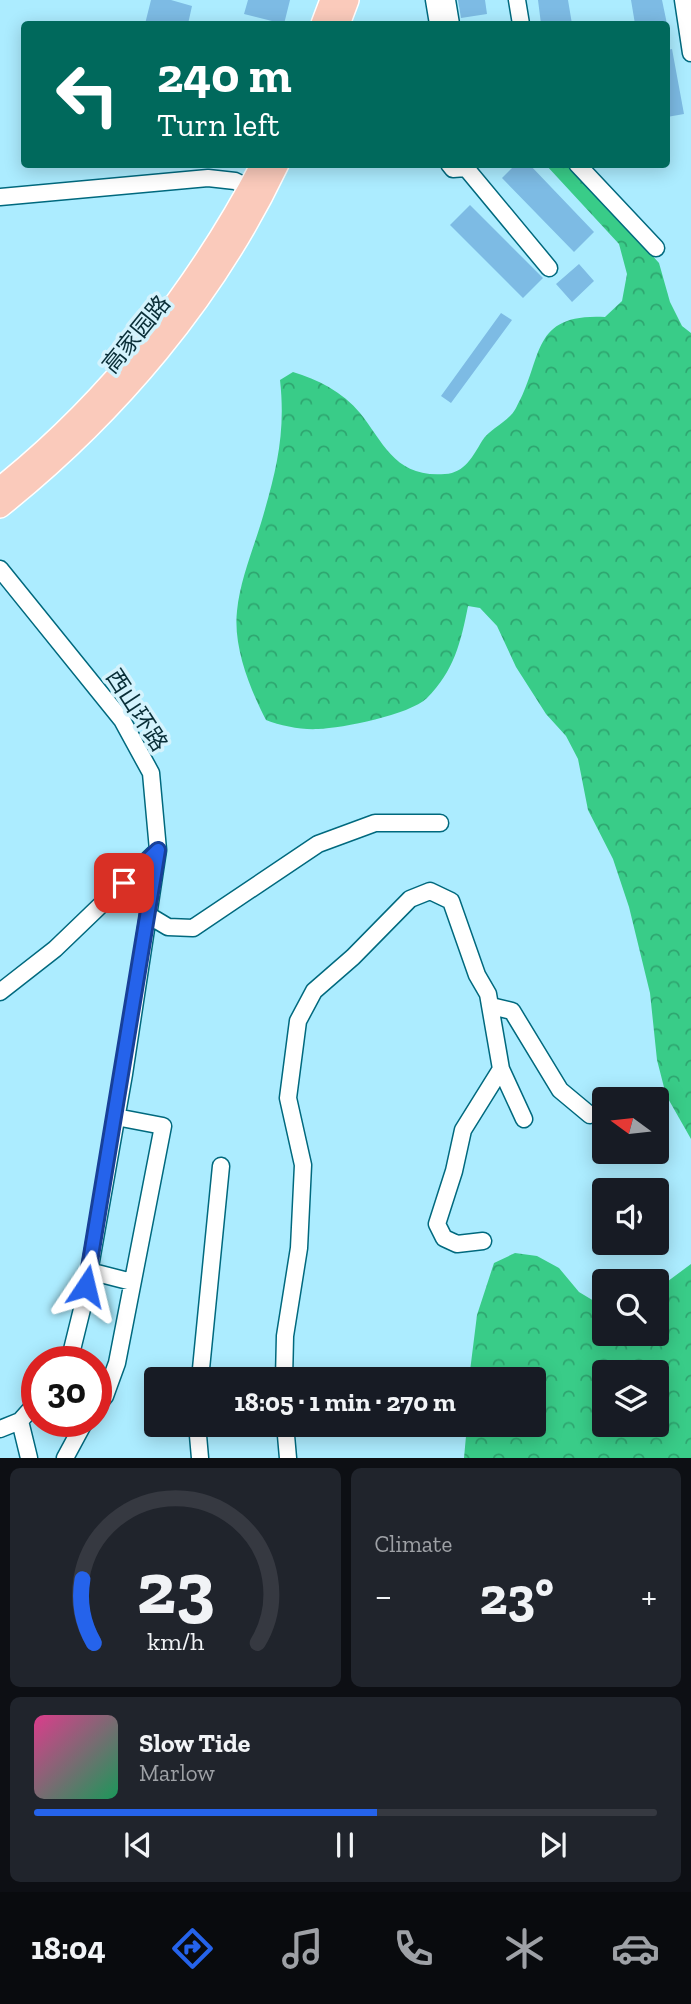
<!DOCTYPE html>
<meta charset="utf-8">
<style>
:root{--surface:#171b24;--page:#20242c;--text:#f1f3f6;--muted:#9ea1a6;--line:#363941;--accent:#2563eb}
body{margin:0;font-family:"Zilla Slab","Noto Sans SC",serif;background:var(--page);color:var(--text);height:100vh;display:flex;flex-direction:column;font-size:26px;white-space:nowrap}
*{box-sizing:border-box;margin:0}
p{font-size:23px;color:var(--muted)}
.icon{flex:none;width:38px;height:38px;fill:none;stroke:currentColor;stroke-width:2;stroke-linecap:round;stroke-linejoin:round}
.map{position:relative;height:1458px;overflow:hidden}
.panel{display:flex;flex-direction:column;gap:10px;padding:10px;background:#0d0f14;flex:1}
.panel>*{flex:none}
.guide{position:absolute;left:21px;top:21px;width:649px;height:147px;border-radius:7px;box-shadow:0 4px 18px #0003;background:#00695c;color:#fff;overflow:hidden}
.needle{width:46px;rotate:285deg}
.buttons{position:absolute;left:592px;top:1087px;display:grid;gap:14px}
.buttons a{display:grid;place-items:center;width:77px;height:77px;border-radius:7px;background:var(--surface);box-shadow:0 4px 18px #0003;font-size:35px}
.speed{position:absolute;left:21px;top:1346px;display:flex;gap:14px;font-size:35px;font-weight:700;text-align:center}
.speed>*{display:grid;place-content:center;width:91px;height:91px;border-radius:50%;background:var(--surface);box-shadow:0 4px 18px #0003;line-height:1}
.speed .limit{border:10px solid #d22;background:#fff;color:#111}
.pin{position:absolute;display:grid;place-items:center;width:60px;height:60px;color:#fff;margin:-30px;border-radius:14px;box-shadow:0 4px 10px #0006}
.me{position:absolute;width:77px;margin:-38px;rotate:10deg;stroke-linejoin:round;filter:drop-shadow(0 0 5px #0008)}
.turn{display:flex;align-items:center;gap:24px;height:147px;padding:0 21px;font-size:32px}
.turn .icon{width:91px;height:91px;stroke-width:2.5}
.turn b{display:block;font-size:49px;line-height:60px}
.big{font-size:52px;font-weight:700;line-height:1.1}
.panel .tile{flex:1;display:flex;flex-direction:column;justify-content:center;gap:10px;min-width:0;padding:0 24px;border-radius:10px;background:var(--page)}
.panel .dial{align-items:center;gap:0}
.dial svg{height:182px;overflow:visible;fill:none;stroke:var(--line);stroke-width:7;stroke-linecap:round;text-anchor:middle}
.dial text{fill:var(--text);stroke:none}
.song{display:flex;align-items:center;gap:21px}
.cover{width:84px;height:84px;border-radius:10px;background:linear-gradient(135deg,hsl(330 70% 55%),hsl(150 70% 35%))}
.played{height:7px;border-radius:4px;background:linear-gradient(90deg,var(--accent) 55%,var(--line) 55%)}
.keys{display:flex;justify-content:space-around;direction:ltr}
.heat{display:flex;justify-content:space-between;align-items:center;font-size:38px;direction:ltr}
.panel .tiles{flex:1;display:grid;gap:10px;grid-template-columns:1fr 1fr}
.tile:last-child{grid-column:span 2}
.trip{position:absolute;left:144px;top:1367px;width:402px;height:70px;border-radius:7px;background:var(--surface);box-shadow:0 4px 18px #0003;font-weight:700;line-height:70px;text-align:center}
.menu{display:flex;height:112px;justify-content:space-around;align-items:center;background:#090b0e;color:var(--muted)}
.menu .icon{width:49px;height:49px}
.menu .active{color:var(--accent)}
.menu b{font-size:32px;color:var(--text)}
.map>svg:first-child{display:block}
.forest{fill:url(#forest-crowns);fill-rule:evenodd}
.building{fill:#7dbbe4}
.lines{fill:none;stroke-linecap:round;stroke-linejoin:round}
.minor-casing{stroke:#00697e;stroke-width:19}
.major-casing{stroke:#fff;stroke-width:24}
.minor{stroke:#fff;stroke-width:16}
.major{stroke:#facabb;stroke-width:21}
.route-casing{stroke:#184099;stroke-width:18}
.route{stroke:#2563eb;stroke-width:12}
.labels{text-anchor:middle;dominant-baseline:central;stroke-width:7;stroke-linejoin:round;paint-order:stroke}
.street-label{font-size:23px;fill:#092e37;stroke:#d4f3fd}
</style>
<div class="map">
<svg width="691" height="1458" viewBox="0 0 691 1458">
<defs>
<pattern id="forest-crowns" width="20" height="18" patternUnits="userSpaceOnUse" patternTransform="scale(1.75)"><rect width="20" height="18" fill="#39cc88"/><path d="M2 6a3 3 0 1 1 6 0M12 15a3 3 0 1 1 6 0" fill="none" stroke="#2ea670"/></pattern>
</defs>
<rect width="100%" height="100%" fill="#acecff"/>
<path class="forest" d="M546,165H571L659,263L670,302L682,326L691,333V1139L666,1095L657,1060L650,993L629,907L613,859L588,810L578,759L566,736L546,714L516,667L497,626L480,608L468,606C461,642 454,671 427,698C409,715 343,728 318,729C302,730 281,726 266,720C250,689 233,647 237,611C240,581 252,552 261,523C276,472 286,434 280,380L293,372C317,379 343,392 360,413C384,443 395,478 445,474C465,473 473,456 482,441C490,428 508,423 516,408C544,359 529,313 605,317L622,301L627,274L619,244Z
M515,1253L537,1256L559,1268L579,1292L604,1307V1334H656V1290L691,1264V1458H464L467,1425L534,1424V1379H469L477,1315L494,1263ZM604,1372H656V1424H604Z"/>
<path class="building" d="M151,0H171L192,6L188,24H145Z
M248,0H290L284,24L244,14Z
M458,0H485L487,14L461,18Z
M538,0H568L572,24H541Z
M631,0H662L667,24H635Z
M672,49L684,114L667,117V50Z
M516,164H529L594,232L574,252L502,178Z
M470,205L543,278L523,298L450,225Z
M579,264L594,281L572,302L556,284Z
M501,313L512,320L451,403L441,396Z"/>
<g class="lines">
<defs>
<path id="minor" d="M434,0L438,24
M447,0L451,24
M517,0L521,24
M683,0L691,53
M449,164L453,169L466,168L470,164
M577,164L656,248
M466,168L549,268
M0,197L208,178L235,181L258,192
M0,569L122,720L151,773L158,850L124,1074L84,1301L69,1362
M148,915L168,927L193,928L318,844L375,823H440
M0,992L55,949L158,850
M491,1006L512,1011L560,1090L590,1115
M501,1069L524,1119
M89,1271L132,1282
M200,1379L221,1166
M284,1379L285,1336L299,1248L303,1165L288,1098L298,1021L314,991L353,957L410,899L430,891L451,901L477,975L488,994L501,1069L463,1130L454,1171L437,1224L444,1238L457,1244L483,1241
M96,1407L105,1396L117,1363L163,1126L116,1117
M20,1421L29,1458
M197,1424L200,1458
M285,1424L288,1458
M0,1429L20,1421L37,1402
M65,1458L85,1421"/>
<path id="major" d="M322,24L331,0
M339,24L348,0
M0,488C109,401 197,288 262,164
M0,507C115,415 214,299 278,164"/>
</defs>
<use href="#minor" class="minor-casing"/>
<use href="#major" class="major-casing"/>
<use href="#minor" class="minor"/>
<use href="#major" class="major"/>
</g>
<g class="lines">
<defs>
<path id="route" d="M86,1286L158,850L124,883"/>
</defs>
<use href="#route" class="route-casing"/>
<use href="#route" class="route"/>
</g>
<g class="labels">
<g class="street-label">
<text transform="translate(136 334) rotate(-51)">高家园路</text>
<text transform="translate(137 710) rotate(57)">西山环路</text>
</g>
</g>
</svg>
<div class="buttons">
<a><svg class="needle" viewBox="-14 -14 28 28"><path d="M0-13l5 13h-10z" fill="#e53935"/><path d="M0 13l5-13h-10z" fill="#9ea1a6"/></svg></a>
<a><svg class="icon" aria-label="sound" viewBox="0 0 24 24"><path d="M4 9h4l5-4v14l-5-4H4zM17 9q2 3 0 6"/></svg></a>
<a><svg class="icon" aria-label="search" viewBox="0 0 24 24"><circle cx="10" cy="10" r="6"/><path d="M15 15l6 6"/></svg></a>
<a><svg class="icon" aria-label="layers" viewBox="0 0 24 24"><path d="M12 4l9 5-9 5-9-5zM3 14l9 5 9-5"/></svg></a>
</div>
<div class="speed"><div class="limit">30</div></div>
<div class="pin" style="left:124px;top:883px;background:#d93025"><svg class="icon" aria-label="arrive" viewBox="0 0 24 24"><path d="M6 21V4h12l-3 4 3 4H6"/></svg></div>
<svg class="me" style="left:86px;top:1286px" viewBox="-20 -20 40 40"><path d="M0-17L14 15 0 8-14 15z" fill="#2563eb" stroke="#fff" stroke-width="4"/></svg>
<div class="trip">18:05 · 1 min · 270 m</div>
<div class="guide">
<div class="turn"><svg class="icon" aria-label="left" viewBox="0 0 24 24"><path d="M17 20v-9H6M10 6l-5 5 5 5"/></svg><div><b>240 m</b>Turn left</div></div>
</div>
</div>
<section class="panel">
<div class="tiles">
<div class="tile dial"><svg viewBox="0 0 100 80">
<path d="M14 69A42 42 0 1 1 86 69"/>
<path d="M14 69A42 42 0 0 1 9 41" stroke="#2563eb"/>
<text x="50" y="56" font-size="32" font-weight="700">23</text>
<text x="50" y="72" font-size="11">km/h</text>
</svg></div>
<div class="tile"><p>Climate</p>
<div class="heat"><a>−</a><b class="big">23°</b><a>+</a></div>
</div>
<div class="tile">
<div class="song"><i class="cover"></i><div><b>Slow Tide</b><p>Marlow</p></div></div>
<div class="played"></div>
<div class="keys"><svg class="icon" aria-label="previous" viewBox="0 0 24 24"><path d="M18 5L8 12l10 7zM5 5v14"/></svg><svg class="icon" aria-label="pause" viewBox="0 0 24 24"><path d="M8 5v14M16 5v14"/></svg><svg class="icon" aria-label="next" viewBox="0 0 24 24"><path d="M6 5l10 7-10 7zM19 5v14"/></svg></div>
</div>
</div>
</section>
<nav class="menu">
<b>18:04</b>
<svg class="icon active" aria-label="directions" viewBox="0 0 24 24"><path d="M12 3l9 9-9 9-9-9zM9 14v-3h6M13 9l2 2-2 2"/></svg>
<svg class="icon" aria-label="music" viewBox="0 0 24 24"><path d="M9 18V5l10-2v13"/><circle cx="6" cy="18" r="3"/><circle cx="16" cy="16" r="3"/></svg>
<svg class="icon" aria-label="phone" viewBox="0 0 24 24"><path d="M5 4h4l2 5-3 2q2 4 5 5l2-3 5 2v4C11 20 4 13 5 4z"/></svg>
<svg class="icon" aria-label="climate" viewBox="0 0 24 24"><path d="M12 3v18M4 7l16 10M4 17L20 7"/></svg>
<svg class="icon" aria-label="car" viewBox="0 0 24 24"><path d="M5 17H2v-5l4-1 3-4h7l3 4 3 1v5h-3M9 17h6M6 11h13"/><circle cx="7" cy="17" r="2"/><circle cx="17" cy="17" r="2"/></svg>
</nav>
